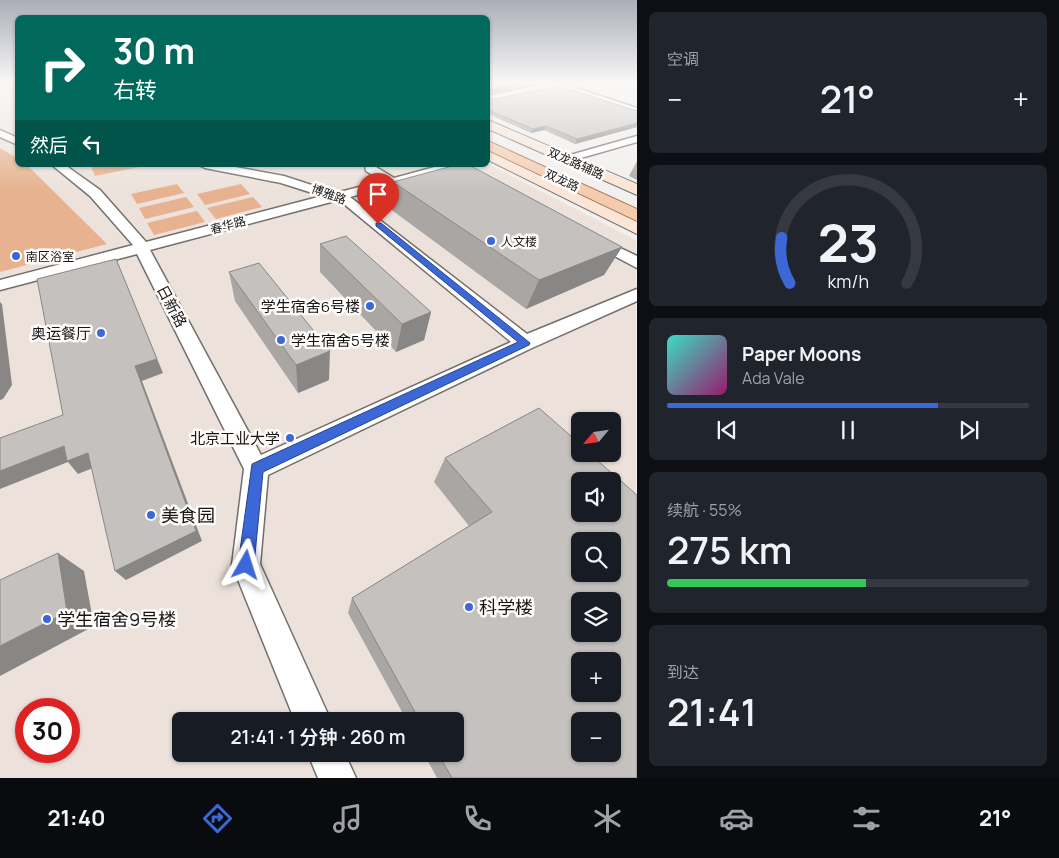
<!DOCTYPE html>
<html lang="zh">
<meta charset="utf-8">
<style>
:root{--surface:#171b24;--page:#20242c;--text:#f1f3f6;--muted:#9ea1a6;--line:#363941;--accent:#3c67d7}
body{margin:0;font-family:Manrope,"Noto Sans SC",sans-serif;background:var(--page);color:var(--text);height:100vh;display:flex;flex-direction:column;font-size:19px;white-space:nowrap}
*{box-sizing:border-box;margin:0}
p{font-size:16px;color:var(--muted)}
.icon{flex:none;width:28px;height:28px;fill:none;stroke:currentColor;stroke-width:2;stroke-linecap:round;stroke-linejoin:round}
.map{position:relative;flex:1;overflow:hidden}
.drawer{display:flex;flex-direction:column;gap:12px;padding:12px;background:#0d0f14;width:422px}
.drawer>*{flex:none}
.hud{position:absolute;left:15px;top:15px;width:475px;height:152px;border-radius:8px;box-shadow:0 1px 4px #0004;background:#00695c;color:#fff;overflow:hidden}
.needle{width:32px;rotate:241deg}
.tools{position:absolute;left:571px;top:412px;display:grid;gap:10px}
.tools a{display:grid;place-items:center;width:50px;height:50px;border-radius:8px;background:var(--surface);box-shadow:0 1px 4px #0004;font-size:25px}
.speed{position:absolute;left:15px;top:698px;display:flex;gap:10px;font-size:25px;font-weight:700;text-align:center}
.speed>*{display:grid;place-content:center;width:65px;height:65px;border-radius:50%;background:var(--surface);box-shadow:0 1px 4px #0004;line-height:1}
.speed .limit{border:8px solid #d22;background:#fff;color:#111}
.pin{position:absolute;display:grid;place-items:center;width:42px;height:42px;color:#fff;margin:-51px -21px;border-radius:50% 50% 50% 0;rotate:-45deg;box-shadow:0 0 5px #0007}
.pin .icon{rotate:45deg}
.me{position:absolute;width:55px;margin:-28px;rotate:6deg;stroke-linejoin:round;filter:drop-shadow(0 0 4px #0008)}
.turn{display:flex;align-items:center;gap:18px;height:105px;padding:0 15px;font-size:22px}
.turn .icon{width:65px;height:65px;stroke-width:2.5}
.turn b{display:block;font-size:35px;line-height:42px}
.then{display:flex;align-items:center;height:48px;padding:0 15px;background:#0003;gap:10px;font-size:19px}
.big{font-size:38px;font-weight:600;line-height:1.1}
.drawer .tile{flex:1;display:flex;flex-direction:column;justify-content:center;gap:8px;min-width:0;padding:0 18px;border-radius:8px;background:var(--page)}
.drawer .dial{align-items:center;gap:0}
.dial svg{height:130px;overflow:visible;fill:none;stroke:var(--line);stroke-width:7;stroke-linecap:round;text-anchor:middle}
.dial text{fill:var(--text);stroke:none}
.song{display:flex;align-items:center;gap:15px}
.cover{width:60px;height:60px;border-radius:8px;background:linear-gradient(135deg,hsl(170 70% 55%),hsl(320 70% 35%))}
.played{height:5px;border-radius:2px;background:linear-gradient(90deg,var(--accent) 75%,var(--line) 75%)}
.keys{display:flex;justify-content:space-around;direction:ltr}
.heat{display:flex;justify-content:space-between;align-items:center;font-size:28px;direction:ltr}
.charge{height:8px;border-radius:4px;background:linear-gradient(90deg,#34c759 55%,var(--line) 0)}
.trip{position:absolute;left:172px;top:712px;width:292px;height:50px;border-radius:8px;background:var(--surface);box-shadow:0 1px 4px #0004;font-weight:600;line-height:50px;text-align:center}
.tab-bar{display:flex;height:80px;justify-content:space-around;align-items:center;background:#090b0e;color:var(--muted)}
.tab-bar .icon{width:35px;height:35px}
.tab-bar .active{color:var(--accent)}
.tab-bar b{font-size:22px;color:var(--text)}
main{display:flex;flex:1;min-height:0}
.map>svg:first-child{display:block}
.built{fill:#ece2db;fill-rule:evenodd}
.green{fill:#e6b28f}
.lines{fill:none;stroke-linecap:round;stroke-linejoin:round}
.minor-casing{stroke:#726f6d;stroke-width:3}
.secondary-casing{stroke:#726f6d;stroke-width:2}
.primary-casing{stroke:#a37455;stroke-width:2}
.minor{fill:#fff;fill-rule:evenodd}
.secondary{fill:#fae5d6;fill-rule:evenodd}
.primary{fill:#f5cbae;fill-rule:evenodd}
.wall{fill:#a9a6a4}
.shaded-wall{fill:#898786}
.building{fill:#c4c1bf;stroke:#898786;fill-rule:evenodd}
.route{fill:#3c67d7;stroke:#27438c}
.poi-dot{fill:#3c67d7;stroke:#fffdfb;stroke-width:2}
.labels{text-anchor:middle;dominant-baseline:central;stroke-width:5;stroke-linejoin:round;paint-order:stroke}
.far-street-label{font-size:12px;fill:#161414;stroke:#fffdfb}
.far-poi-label{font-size:12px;fill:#161414;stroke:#fffdfb;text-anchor:start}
.street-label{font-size:15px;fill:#161414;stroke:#fffdfb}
.poi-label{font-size:15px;fill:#161414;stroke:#fffdfb;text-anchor:end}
.near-poi-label{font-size:18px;fill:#161414;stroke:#fffdfb;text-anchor:start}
</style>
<main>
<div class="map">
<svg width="637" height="778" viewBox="0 0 637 778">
<rect width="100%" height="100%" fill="#f2efed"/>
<path class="built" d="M0,83H17L18,165L488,164L636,240V778H0ZM580,421H612V454H580ZM580,481H612V514H580ZM580,541H612V574H580ZM580,601H612V634H580ZM580,661H612V694H580ZM26,709H69V751H26ZM181,721H456V754H181ZM580,721H612V754H580Z"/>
<path class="green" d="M0,148L17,158L18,165H27L107,244L0,272Z
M104,165H138L139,167L95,176L91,167Z
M177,184L184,193L137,204L131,194Z
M241,184L250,194L205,205L197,194Z
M186,197L194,207L145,219L139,208Z
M253,197L262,207L216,219L207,208Z
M197,211L205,222L154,235L147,223Z"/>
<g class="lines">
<defs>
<path id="minor" d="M548,83H561L637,108V114L558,88L488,102V96Z
M0,130L18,138V145L0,137Z
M637,136V142L567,162L561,159L563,157Z
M52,165H65L100,190L146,242L322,196L281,183L205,168L199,165H224L284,176L336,193L382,181L366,171L365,165H377L376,167L394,178L442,165H462L460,167L350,197L527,334L637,289V301L532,348L268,475L260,564L331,721H295L232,565L244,469L137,254L0,290V280L133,245L90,196ZM335,201L344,204L511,342L261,455L150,250Z
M593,235L637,256V268L588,242L586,239L588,236Z
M308,754H345L356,778H318Z"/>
<path id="secondary" d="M488,120L637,184V195L488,129Z
M488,151L637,222V234L488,160Z"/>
<path id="primary" d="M488,141L637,209V221L488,150Z"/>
</defs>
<use href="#minor" class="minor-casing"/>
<use href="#secondary" class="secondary-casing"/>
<use href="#primary" class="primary-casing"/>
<use href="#minor" class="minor"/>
<use href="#secondary" class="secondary"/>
<use href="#primary" class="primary"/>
</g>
<path class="wall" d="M488,98L489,100L637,111V127L575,144L544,130L531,133L488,114Z
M637,161V180L629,176Z
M393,182L622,247L604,275L526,309L389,208Z
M320,244L431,312L424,340L396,352L320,272Z
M229,272L329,380L298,393L235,301Z
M539,408L637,778H437L424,754H456V721H407L348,613L352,598L469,526L434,482L445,458Z"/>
<path class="shaded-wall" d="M521,83H538L488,94L489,90Z
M637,123V127L575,144L577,139Z
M546,126L544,130L531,133L533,129Z
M622,247L604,275L526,309L539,280Z
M116,259L163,373L142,381L202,541L126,580L115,571Z
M0,302L2,304L12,385L3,399L0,400Z
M431,312L424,340L396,352L402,324Z
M330,351L329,380L298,393L296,365Z
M64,446L88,453L98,466L78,474L68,462L0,489V471Z
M58,553L84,571L94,626L0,676V646Z"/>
<path class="building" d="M488,83H521L489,90L488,96Z
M559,86L637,111V123L577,139L546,126L533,129L488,110V98L489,100Z
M456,165H469L622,247L539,280L393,182Z
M346,236L431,312L402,324L320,244Z
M116,259L157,359L135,366L196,531L115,571L88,453L67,461L64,446L0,471V438L63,415L37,279Z
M259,263L330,351L296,365L229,272Z
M539,408L580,444V454H590L637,495V778H452L438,754H456V721H420L352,598L492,512L445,458ZM580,481H612V514H580ZM580,541H612V574H580ZM580,601H612V634H580ZM580,661H612V694H580ZM580,721H612V754H580Z
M58,553L67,612L0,646V580Z"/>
<linearGradient id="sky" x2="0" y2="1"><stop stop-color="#abaeb8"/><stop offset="0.43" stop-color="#f9f8f7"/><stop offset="1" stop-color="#f9f8f7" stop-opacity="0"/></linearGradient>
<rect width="637" height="192" fill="url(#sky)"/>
<path class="route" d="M376,223H381L530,343L529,345L263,472L254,565L251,570L246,572L240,570L238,565L252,464L518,342L376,226Z"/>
<g class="poi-dot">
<circle cx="491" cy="241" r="5"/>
<circle cx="16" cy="256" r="5"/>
<circle cx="370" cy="306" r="5"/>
<circle cx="101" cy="333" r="5"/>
<circle cx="281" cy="340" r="5"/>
<circle cx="290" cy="438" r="5"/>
<circle cx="151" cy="515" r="5"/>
<circle cx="469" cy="607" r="5"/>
<circle cx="47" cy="619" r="5"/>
</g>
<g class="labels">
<g class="far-street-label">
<text transform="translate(576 163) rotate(24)">双龙路辅路</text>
<text transform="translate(562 180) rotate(25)">双龙路</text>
<text transform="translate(329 194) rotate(20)">博雅路</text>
<text transform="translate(228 225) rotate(-15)">春华路</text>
</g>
<g class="far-poi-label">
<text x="501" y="241">人文楼</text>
<text x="26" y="256">南区浴室</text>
</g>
<g class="street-label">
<text transform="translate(172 306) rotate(62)">日新路</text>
</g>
<g class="poi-label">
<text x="360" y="306">学生宿舍6号楼</text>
<text x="91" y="333">奥运餐厅</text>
<text x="291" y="340" text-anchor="start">学生宿舍5号楼</text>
<text x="280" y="438">北京工业大学</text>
</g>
<g class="near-poi-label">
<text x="161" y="515">美食园</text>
<text x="479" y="607">科学楼</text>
<text x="57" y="619">学生宿舍9号楼</text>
</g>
</g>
</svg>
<div class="tools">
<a><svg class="needle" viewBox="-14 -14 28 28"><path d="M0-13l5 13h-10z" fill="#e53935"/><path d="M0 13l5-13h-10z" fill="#9ea1a6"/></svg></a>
<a><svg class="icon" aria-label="sound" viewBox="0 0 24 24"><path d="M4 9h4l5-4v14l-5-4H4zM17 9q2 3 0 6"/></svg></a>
<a><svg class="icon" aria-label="search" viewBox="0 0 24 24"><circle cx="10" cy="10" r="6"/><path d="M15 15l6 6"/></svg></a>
<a><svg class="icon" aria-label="layers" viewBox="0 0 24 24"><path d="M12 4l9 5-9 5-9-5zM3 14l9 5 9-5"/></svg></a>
<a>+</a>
<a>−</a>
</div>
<div class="speed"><div class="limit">30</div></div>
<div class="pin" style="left:378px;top:224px;background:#d93025"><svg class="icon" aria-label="arrive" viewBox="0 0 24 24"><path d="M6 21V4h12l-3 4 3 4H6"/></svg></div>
<svg class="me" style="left:246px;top:565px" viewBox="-20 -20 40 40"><path d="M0-17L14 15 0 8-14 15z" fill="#3c67d7" stroke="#fff" stroke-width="4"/></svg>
<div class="trip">21:41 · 1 分钟 · 260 m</div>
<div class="hud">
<div class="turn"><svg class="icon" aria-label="right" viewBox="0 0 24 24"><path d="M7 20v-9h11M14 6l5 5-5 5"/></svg><div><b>30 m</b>右转</div></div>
<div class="then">然后<svg class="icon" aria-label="left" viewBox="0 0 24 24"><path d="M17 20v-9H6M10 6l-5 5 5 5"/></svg></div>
</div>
</div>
<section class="drawer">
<div class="tile"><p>空调</p>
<div class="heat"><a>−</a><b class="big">21°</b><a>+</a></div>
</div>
<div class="tile dial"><svg viewBox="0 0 100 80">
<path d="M14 69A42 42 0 1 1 86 69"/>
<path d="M14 69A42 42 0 0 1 9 41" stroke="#3c67d7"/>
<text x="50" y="56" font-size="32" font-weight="700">23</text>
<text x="50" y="72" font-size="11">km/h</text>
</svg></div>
<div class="tile">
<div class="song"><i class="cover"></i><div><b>Paper Moons</b><p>Ada Vale</p></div></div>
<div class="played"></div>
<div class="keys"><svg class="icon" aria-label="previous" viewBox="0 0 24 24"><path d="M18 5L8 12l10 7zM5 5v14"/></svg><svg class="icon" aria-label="pause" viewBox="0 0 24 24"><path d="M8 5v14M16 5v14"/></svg><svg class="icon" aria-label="next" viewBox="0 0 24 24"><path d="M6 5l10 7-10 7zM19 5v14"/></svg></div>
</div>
<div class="tile"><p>续航 · 55%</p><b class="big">275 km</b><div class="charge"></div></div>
<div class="tile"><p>到达</p><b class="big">21:41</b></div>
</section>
</main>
<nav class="tab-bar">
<b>21:40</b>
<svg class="icon active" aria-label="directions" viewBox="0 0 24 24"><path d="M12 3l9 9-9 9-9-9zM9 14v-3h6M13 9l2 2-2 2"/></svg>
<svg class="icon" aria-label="music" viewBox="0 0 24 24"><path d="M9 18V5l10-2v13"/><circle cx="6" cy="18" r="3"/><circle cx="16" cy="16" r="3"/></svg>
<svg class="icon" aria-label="phone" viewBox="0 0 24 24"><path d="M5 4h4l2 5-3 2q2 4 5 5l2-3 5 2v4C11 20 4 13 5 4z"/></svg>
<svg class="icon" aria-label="climate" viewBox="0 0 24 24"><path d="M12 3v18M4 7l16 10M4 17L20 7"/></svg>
<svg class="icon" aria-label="car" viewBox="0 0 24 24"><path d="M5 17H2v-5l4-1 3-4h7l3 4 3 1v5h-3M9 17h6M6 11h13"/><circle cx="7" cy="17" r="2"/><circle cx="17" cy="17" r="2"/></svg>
<svg class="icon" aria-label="filters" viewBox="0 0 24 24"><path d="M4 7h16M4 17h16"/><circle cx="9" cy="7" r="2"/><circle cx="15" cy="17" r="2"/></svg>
<b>21°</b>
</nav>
